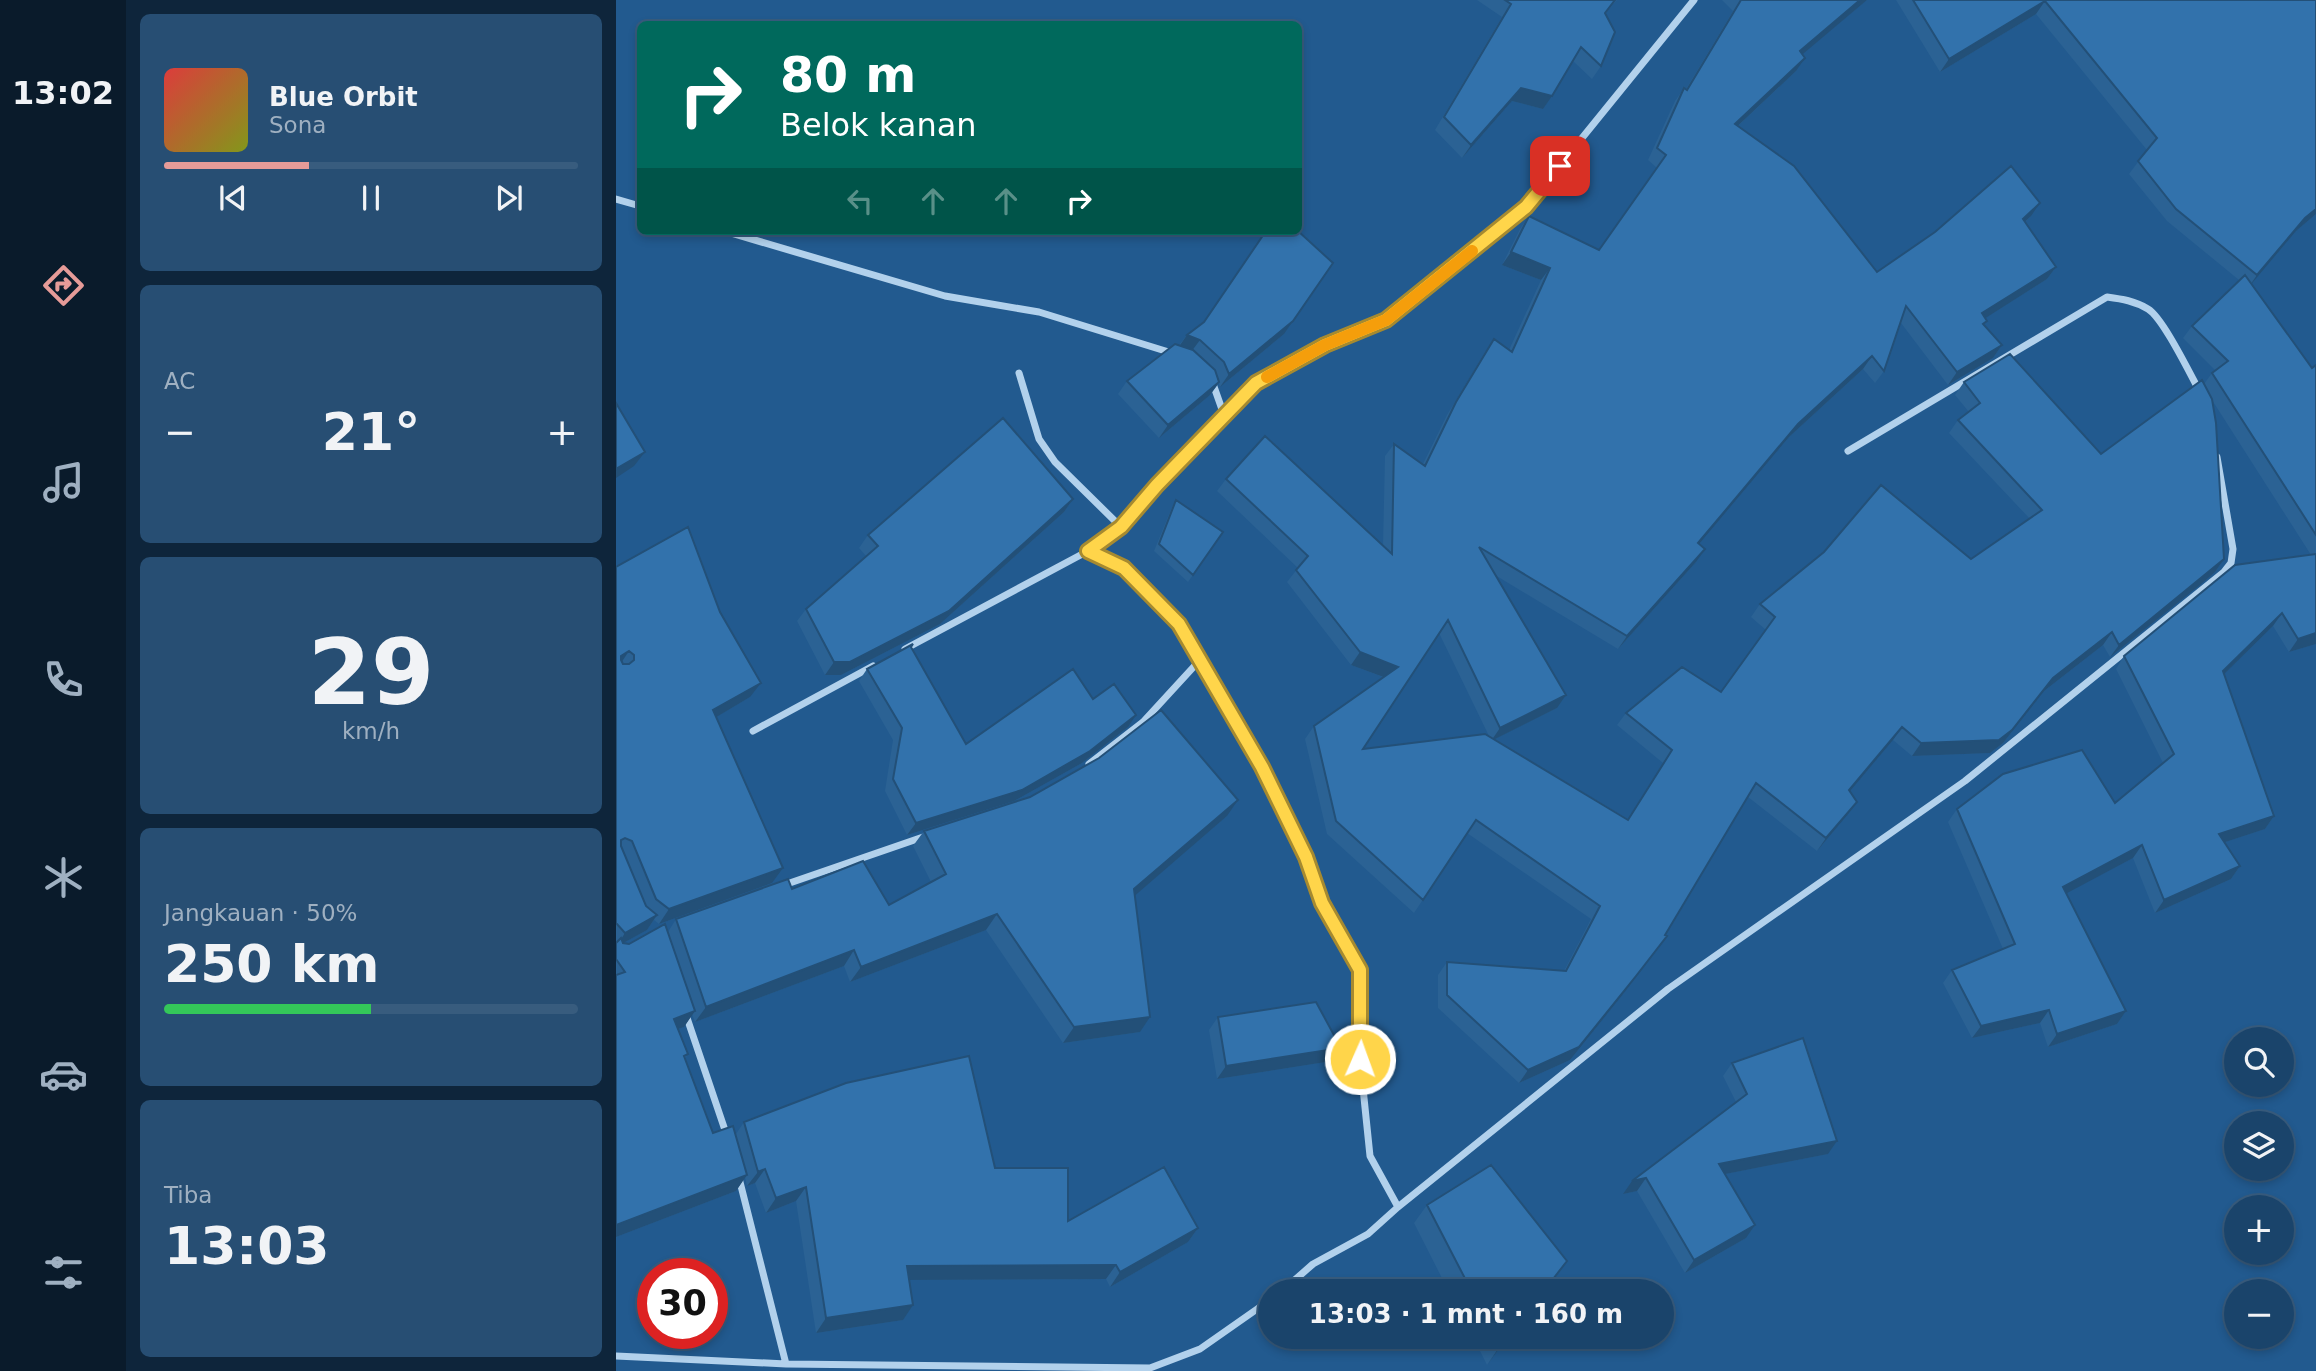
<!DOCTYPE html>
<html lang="id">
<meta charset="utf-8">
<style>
:root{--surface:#1a446b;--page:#274e73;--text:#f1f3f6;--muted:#9fb0c1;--line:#385c7e;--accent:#e69b98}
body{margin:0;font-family:"DejaVu Sans",sans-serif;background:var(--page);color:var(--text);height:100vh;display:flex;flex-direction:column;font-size:26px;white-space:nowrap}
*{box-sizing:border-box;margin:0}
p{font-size:23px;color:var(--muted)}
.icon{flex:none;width:38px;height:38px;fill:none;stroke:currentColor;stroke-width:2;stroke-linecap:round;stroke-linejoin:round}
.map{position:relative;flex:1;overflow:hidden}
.sheet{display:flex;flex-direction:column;gap:14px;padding:14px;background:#0e253b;width:490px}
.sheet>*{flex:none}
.top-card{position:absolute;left:21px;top:21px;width:665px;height:214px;border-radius:10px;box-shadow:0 4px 10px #0003,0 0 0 2px var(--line);background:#00695c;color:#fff;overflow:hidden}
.fabs{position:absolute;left:1608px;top:1027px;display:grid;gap:14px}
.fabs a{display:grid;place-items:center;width:70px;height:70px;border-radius:50%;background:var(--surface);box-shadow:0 4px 10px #0003,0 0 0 2px var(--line);font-size:35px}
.speed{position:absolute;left:21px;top:1258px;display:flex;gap:14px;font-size:35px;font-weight:700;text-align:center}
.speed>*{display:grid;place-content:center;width:91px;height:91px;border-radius:50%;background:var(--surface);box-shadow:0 4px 10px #0003,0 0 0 2px var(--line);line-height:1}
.speed .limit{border:10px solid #d22;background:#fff;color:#111}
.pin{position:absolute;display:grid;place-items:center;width:60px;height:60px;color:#fff;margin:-30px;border-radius:14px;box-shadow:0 4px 10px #0006}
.me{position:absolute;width:77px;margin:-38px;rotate:2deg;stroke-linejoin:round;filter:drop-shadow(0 0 5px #0008)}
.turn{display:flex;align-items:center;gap:24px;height:147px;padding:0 28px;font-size:32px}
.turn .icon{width:91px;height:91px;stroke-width:2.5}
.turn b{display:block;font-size:49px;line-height:60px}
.lanes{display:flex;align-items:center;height:66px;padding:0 28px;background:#0003;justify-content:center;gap:35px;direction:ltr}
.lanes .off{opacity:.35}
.big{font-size:52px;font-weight:700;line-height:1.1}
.sheet .tile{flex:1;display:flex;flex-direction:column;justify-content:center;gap:10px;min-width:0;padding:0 24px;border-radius:10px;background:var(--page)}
.sheet .dial{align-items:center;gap:0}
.dial b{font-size:91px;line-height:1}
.song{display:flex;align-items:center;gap:21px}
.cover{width:84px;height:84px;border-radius:10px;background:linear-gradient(135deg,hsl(0 70% 55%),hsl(70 70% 35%))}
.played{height:7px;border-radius:4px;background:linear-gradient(90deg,var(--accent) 35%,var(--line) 35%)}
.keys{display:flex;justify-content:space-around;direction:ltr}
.heat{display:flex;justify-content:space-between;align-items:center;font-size:38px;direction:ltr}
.charge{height:10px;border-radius:5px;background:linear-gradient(90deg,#34c759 50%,var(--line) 0)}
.trip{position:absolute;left:642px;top:1279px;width:416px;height:70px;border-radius:35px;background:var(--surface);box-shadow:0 4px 10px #0003,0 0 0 2px var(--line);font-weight:700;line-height:70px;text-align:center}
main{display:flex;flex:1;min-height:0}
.tab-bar{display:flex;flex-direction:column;width:126px;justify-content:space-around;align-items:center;background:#0a1b2b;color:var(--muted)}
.tab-bar .icon{width:49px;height:49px}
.tab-bar .active{color:var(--accent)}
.tab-bar b{font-size:32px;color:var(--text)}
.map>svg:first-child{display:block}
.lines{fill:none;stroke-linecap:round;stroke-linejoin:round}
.street{stroke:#b2d1ec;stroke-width:7}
.wall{fill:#2b6294;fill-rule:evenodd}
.shaded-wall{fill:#235078}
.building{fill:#3272ac;stroke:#235078;stroke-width:2;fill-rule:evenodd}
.route-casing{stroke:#a68a30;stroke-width:18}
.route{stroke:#ffd54a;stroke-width:12}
.slow{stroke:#f59e0b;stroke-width:12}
</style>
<main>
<nav class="tab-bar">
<b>13:02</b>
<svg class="icon active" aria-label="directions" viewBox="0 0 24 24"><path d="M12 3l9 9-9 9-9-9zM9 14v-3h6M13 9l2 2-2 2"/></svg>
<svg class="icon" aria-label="music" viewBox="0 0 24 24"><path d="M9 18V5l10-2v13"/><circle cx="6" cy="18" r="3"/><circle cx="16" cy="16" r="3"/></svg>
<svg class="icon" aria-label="phone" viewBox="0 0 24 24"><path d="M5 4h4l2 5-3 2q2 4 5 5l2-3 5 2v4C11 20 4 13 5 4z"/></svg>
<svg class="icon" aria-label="climate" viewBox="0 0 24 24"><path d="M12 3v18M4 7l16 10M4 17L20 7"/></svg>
<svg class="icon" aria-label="car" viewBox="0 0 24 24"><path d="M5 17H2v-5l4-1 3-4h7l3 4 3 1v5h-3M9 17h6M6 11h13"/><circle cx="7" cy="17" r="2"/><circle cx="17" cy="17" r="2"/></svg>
<svg class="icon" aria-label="filters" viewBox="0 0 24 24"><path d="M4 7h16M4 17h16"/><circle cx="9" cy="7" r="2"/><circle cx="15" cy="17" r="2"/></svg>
</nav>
<section class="sheet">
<div class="tile">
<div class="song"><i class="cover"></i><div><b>Blue Orbit</b><p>Sona</p></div></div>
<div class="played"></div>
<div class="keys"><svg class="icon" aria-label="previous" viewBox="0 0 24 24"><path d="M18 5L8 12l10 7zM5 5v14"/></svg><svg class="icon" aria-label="pause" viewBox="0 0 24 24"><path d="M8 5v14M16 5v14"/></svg><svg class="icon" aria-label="next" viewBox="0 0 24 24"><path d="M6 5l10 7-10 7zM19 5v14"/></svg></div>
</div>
<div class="tile"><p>AC</p>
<div class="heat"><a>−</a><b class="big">21°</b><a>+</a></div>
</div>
<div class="tile dial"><b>29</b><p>km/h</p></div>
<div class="tile"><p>Jangkauan · 50%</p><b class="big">250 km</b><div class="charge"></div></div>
<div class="tile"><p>Tiba</p><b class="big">13:03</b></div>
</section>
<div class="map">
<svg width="1700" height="1371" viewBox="0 0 1700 1371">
<rect width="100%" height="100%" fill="#225a8f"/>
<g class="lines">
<path class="street" d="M0,199L24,206
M108,231L329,296L423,312L556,353
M403,373L423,439L439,462L505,527
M596,381L608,415L505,527L472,551L508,568L563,623L583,661L647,767L689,857L706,903L744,970V1059L754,1156L782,1207L752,1234L697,1264L665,1292
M608,415L640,384L709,345L770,320L910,207L1078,0
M1232,451L1491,297C1506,299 1519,301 1532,309C1547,318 1574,374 1584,392
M289,649L472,551
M137,731L257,666
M473,764L527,722L583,661
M165,886L310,836
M69,1012L111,1136
M123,1178L170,1364
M782,1207L1052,989L1349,781L1608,572L1615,563L1617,549L1601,457
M0,1356L170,1364L534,1368L584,1349L654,1300"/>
</g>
<path class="wall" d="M861,0H1001L989,14L985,66L976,79L957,61L927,109L896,101L846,158L819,130L886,17Z
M1106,0H1251L1186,54L1180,71L1122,126L1261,272L1415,216L1409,222L1440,267L1431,279L1369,318L1371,321L1368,325L1386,345L1377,358L1332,385L1285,323L1268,371L1259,383L1247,369L1173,437L1083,544L1080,562L1002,649L879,575L941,708L878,739L1012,819L1047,763L1001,725L1010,713L1105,692L1150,630L1135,617L1144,604L1355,559L1414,519L1333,433L1342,420L1353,412L1339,395L1348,382L1485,454L1588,384L1596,373L1599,370L1567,338L1576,326L1623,280L1551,221L1513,174L1531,150L1420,14L1324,72L1280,0H1700V214L1680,231L1635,284L1696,368L1700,365V644L1673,652L1657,626L1608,674L1658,816L1649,829L1609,842L1624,866L1615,879L1539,913L1517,858L1450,893L1510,1011L1501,1024L1432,1047L1424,1023L1356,1038L1327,983L1336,970L1387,949L1332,822L1341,809L1499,803L1547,763L1500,669L1508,656L1695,555L1596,400L1608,559L1599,572L1494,657L1487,645L1428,691L1387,743L1374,753L1296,756L1277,740L1234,791L1232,814L1201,851L1132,797L1049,935L1051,936L1011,989L954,1060L903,1083L822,1008V975L831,962L948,971L975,919L851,833L798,913L711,834L689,739L698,726L767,677L735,665L671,582L682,568L601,491L610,479L767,546L769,456L778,444L807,464L831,415L869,352L878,339L893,350L925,280L886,265L904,229L913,216L983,250L1041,168L1032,160L1059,101L1068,88L1070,89L1117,11ZM823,633L873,736L747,749Z
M668,334L604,387L603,383L594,395L543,438L502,394L511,381L563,345L571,335Z
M457,499L448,512L324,624L225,675H209L181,621L190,609L250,556L243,548L252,535Z
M560,500L607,532L572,582L538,551L556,507Z
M0,567L134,697L100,717L156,883L43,924L38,920L31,930L7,943L13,944L52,932L60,919L176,889L273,905L315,882L297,846L308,831L611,816L519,895L524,1032L447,1043L370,930L234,982L228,966L79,1022L76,1014L68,1027L62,1029L72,1054L69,1059L97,1133L120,1134L128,1122L379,1168L452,1221L582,1228L572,1242L494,1287L490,1279L293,1280L287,1320L200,1333L180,1201L150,1213L139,1183L131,1186L129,1177L120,1191L0,1237Z
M297,644L295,648L350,744L477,699L512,727L466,763L398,801L291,835L269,791L277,740L243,681L251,669Z
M602,1017L725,1048L716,1061L601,1079L593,1030Z
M1116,1063L1212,1154L1109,1174L1130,1238L1069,1273L1021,1191L1007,1194L1120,1102L1107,1076Z
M811,1205L938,1279L928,1292H833L798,1223Z
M857,1337H892L871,1365Z"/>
<path class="shaded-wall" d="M1244,0H1251L1175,64L1184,51Z
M1429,1L1420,14L1324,72L1333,59Z
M1189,58L1180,71L1110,137L1119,124Z
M905,88L936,96L927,109L896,101L846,158L855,145Z
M1424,203L1415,216L1398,232L1407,219Z
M1700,209V214L1680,231L1632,288L1641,275L1689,218Z
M895,252L934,268L925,280L886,265Z
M1440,267L1431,279L1357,326L1366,313Z
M677,321L668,334L604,387L613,374Z
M571,335L584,340L575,352L562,348Z
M1386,345L1377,358L1332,385L1341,372Z
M1256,356L1247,369L1173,437L1073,556L1082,543L1182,424Z
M603,382L594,395L543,438L552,425Z
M29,452L18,466L0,478V469Z
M457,499L448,512L324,624L225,675H209L218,662Z
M1089,549L1080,562L1002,649L1011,636Z
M1608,559L1599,572L1584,585L1494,657L1503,645Z
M1666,613L1657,626L1598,684L1607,671Z
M1496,632L1487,645L1428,691L1387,743L1374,753L1296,756L1305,743L1437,678Z
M1700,633V644L1673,652L1682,639Z
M13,651L3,666L5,656Z
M744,652L782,667L773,679L735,665Z
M145,683L134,697L87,725L97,710Z
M950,695L941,708L875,741L884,728Z
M520,715L512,727L466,763L398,801L291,835L300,823Z
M1286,727L1277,740L1224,803L1233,790Z
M622,800L611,816L508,905L518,889Z
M1241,802L1232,814L1201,851L1210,838Z
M1658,816L1649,829L1594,847L1603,834Z
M1526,845L1517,858L1438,900L1447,887Z
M1624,866L1615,879L1539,913L1548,900Z
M167,868L156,883L43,924L53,909Z
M381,914L370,930L234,982L245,967Z
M41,915L31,930L0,947L9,933Z
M1051,936L1011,989L954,1060L903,1083L912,1070Z
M238,950L228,966L79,1022L90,1007Z
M1433,1010L1424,1023L1356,1038L1365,1026Z
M79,1011L68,1027L47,1034L58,1019Z
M1510,1011L1501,1024L1432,1047L1441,1034Z
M534,1017L524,1032L447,1043L458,1027Z
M725,1048L716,1061L601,1079L610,1066Z
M1221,1141L1212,1154L1094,1177L1103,1164Z
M149,1169L139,1183L131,1186L142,1172Z
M131,1175L120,1191L0,1237V1225Z
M1030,1178L1021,1191L1007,1194L1016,1181Z
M190,1187L180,1201L150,1213L160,1198Z
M1139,1225L1130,1238L1069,1273L1078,1260Z
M582,1228L572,1242L494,1287L504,1272Z
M500,1265L490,1279L281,1280L291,1266Z
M297,1305L287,1320L200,1333L210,1318Z
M891,1337H892L871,1365L884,1346Z"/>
<path class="building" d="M889,0H999L989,13L999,32L985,66L965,47L936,96L905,88L855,145L828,117L895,4Z
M1125,0H1244L1184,51L1189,58L1119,124L1178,166L1261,272L1319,232L1395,166L1424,203L1407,219L1440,267L1366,313L1371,321L1367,324L1386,345L1341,372L1290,306L1268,371L1256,356L1182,424L1082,543L1089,549L1011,636L863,547L950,695L884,728L832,620L747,749L869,734L1012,820L1056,750L1010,713L1066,667L1105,692L1159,617L1144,604L1208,552L1265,485L1355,559L1426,510L1342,420L1364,403L1348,382L1394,354L1485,454L1586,380L1596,399L1600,423L1608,559L1503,645L1496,632L1437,678L1396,730L1383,740L1305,743L1286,727L1233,790L1241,802L1210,838L1140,783L1049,935L1051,936L1020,976L963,1047L912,1070L831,995V962L950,971L984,906L860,820L807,900L720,821L698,726L782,667L744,652L680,570L692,556L610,479L649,436L776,554L778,444L809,466L840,402L878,339L896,352L934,268L895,252L913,216L983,250L1050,155L1041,148L1068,88L1071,90Z
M1297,0H1700V209L1689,218L1641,275L1560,209L1522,161L1541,138L1429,1L1333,59Z
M650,231H682L717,263L677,321L613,374L608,362L584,340L571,335L588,322Z
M1629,275L1696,368L1700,365V535L1596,373L1612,361L1576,326Z
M559,344L577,350L599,370L603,382L552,425L511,381Z
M0,403L29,452L0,469Z
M387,418L457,499L333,611L234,662H218L190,609L262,546L252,535Z
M560,500L607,532L577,575L543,544Z
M72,527L104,612L145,683L97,710L167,868L53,909L40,899L16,841L9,838L5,840V846L30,906L41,915L9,933L0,923V567ZM13,651L18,655V660L13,664H7L5,660V656Z
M1700,554V633L1682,639L1666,613L1607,671L1658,816L1603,834L1624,866L1548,900L1526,845L1447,887L1510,1011L1441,1034L1433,1010L1365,1026L1336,970L1399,944L1341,809L1387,774L1466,750L1499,803L1558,754L1508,656L1619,565Z
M297,644L295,647L350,744L457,669L477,699L498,684L520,715L474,751L406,790L300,823L277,779L286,728L251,669Z
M545,710L622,800L518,889L534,1017L458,1027L381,914L245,967L238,950L90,1007L60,919L172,879L176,889L247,861L273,905L330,874L308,831L414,797L483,758Z
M49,924L79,1011L58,1019L72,1054L68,1056L97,1133L117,1126L131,1175L0,1225V975L9,972L0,959V943L5,938L7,943L13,944Z
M700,1002L725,1048L610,1066L602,1017Z
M1187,1038L1221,1141L1103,1164L1139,1225L1078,1260L1030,1178L1016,1181L1131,1094L1116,1063Z
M353,1056L379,1168H452V1221L548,1167L582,1228L504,1272L500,1265L291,1266L297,1305L210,1318L190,1187L160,1198L149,1169L142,1172L128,1122L230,1083Z
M875,1165L951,1261L927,1292H856L811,1205Z
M879,1337H891L884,1346Z"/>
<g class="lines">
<defs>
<path id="route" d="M744,1059V970L706,903L690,857L646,767L563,624L508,568L472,551L505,527L541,485L640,383L709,345L770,320L910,207L944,166"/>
</defs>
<use href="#route" class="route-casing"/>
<use href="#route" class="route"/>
<path class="slow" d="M651,377L709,345L770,320L856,251"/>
</g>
</svg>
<div class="fabs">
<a><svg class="icon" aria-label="search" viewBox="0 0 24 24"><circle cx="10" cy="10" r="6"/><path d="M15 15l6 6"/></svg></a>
<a><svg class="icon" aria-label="layers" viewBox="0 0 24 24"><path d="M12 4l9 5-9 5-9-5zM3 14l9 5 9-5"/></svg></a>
<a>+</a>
<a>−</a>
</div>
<div class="speed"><div class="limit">30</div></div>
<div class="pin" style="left:944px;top:166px;background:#d93025"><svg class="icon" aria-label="arrive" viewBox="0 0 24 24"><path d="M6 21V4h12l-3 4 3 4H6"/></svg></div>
<svg class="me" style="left:744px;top:1059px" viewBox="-20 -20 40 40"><circle r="17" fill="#ffd54a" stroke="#fff" stroke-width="3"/><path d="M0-11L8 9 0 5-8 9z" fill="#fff"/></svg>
<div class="trip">13:03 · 1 mnt · 160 m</div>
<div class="top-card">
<div class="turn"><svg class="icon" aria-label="right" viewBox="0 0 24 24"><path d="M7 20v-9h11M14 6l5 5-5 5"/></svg><div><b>80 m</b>Belok kanan</div></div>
<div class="lanes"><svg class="icon off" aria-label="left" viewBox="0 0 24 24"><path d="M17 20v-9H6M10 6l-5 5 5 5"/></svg><svg class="icon off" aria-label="ahead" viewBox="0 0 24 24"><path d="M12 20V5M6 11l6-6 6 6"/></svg><svg class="icon off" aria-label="ahead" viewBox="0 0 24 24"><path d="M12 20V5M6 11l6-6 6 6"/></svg><svg class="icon" aria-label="right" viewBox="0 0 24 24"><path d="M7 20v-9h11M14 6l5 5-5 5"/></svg></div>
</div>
</div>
</main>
